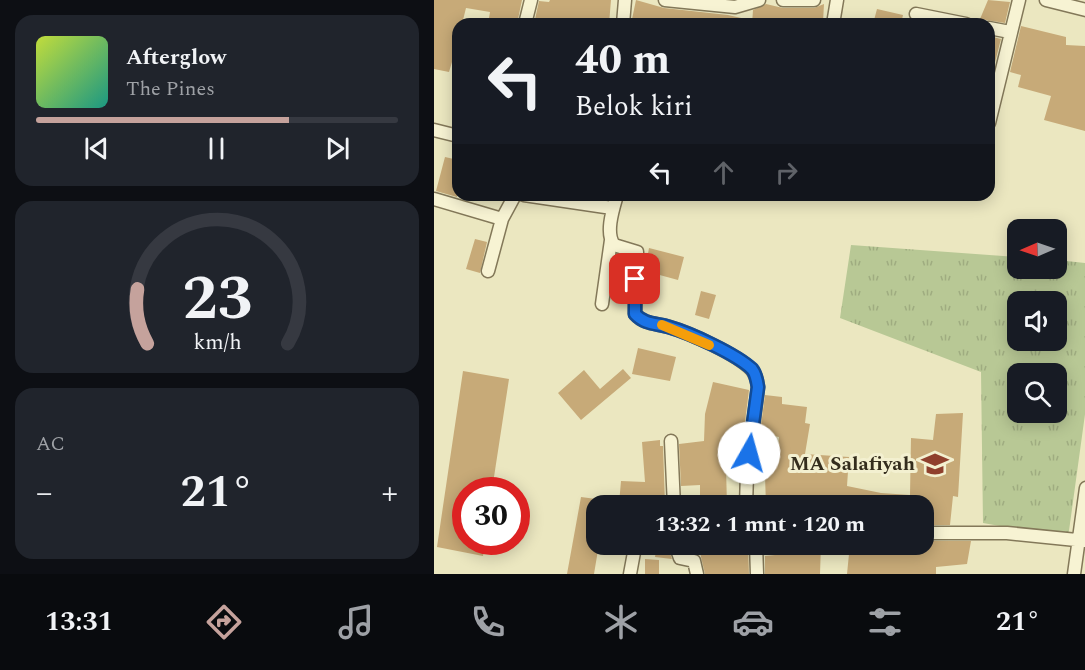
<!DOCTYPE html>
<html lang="id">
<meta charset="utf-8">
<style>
:root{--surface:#171b24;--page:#20242c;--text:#f1f3f6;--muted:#9ea1a6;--line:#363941;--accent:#c5a29c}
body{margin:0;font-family:Spectral,serif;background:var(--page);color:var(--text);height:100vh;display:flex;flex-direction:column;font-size:22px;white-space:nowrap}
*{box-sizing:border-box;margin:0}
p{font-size:20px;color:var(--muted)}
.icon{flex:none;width:33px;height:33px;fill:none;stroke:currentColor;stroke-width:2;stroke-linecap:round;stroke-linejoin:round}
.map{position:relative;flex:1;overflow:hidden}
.sheet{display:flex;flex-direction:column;gap:15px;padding:15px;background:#0d0f14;width:434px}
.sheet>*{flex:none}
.banner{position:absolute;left:18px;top:18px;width:543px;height:183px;border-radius:18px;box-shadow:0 3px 15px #0003;background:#171b24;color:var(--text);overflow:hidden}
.needle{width:39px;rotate:268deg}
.fabs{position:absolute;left:573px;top:219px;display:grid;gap:12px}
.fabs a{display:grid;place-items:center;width:60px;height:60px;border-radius:12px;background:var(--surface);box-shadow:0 3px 15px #0003;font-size:30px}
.speed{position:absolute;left:18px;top:477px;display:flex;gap:12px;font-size:30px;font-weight:700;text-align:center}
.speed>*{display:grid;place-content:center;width:78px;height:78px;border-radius:50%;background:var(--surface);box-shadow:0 3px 15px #0003;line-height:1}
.speed .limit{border:9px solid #d22;background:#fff;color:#111}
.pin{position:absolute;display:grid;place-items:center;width:51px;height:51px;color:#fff;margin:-26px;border-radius:12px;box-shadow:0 3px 9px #0006}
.me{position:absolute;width:66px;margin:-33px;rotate:7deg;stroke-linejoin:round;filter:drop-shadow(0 0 4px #0008)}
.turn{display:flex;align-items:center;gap:21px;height:126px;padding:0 24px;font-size:27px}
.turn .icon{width:78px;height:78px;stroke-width:2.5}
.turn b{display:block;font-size:42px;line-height:51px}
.lanes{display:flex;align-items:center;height:57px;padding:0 24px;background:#0003;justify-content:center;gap:30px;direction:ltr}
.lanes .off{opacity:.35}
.big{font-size:45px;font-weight:700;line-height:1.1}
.sheet .tile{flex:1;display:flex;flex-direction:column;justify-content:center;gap:9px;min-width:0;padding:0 21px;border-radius:18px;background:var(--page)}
.sheet .dial{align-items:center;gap:0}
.dial svg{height:156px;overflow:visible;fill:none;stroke:var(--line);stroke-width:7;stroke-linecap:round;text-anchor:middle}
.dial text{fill:var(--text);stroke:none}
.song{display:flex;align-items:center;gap:18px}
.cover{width:72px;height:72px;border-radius:9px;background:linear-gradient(135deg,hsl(70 70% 55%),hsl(170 70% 35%))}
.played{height:6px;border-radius:3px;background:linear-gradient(90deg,var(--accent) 70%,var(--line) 70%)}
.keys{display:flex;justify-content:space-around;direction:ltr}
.heat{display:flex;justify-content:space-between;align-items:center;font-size:33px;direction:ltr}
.trip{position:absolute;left:152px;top:495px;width:348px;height:60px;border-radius:18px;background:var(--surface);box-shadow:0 3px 15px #0003;font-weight:700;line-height:60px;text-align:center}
.tabs{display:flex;height:96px;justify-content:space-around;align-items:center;background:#090b0e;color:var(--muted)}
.tabs .icon{width:42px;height:42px}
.tabs .active{color:var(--accent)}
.tabs b{font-size:27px;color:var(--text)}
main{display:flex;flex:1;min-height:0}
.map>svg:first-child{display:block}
.grass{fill:url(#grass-tufts);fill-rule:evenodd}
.building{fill:#c7aa78}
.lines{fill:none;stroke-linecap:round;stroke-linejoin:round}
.minor-casing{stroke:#837859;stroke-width:15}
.minor{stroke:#f7f3d3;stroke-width:12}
.route-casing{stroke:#114b97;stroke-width:15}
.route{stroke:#1a73e8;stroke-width:10}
.slow{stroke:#f59e0b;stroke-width:10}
.labels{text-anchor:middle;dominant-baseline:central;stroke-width:6;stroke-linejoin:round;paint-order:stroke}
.poi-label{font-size:20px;font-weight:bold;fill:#342d1d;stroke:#f3f0d0;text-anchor:end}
</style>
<main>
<section class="sheet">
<div class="tile">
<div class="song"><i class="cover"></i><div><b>Afterglow</b><p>The Pines</p></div></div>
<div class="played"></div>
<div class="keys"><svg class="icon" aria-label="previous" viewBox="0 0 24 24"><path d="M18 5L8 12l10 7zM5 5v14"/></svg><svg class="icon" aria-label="pause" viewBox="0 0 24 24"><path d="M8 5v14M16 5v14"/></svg><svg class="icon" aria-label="next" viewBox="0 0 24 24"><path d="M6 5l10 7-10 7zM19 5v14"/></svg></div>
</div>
<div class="tile dial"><svg viewBox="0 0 100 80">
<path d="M14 69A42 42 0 1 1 86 69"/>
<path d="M14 69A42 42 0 0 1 9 41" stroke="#c5a29c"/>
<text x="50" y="56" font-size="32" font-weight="700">23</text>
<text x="50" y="72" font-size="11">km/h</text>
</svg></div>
<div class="tile"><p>AC</p>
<div class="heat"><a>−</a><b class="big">21°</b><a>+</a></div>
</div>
</section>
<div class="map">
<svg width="652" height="574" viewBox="0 0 652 574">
<defs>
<pattern id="grass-tufts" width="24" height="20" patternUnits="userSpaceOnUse" patternTransform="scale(1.5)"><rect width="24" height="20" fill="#b8c895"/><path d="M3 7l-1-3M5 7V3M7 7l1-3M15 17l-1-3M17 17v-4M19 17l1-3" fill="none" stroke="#9fac80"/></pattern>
</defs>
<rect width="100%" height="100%" fill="#ebe7c0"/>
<path class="grass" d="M417,245L583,257L584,268H622L623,260L651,263L652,407L634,538L549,523L547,372L406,318ZM584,302H622V340H584ZM584,374H622V412H584Z"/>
<path class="building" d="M0,0H88L83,24H54L56,12L32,8L28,24H24V63L18,62L15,72L0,69Z
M116,0H177L175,24H100L105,1L115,2Z
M202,0L230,8L294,15L316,20L315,24H197Z
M554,0L576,2L571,23L546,19Z
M332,4L349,8H380L390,4L389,22L338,19V24H318L319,10Z
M443,9L469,15L467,24H439Z
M587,26L632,37V45L651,46V131L610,120L617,96L584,87L587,75L576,72Z
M555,36L567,39L560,66L555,65Z
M11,157L24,160L23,197L2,191Z
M41,239L53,242L46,273L32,269Z
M215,248L250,257L244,280L211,271Z
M267,291L282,295L275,319L261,315Z
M204,348L242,357L236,381L198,374Z
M189,369L197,378L147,420L124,393L150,370L166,389Z
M29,371L75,379L58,490H32V542H51L49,556L3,547Z
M279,382L315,390L310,430L305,429L304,443L290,442L287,467H292L293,506H266V485L247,486L245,444L270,441L271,414Z
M331,395L348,397V404L373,407L371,423L376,424L371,454L415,457L413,486L447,493L476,495L477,438L499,440L502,414L529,413L524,497L519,496L516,525H494L496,506H414L362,501V503L332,505L331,476H322L323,461L343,458L345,437L326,433Z
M226,440V446H229L231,504L207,502V505L185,504L187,481L211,482L208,442Z
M147,497L162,499V544H165L160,574H133Z
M489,541H537L533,564L502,567V574H413L416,544H489Z
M223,544H233L238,559L221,557Z
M264,544L314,548L315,574H271Z
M342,544H387L386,574H331V556L341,555Z
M211,559L225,560V574H211Z"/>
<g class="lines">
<defs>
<path id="minor" d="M231,0L301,7L325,0
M349,0H380
M612,0L652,10
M482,14L532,24
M91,24L97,0
M189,24L191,0
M399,24L403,0
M555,28L576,32
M555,123L585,0
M0,130L24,136
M90,195L178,208
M183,195C179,209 171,233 180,245L203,252L201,314C211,325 222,323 235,327C256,333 302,354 317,369C322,374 323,380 324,387L313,473L312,506
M0,199L68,219
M54,271L68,219L81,195
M168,304L177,240
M237,441L240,506
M489,533H573L652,541
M241,544L246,558L260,561L263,574
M322,544L323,574
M196,574L201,547
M640,574L652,488"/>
</defs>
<use href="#minor" class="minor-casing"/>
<use href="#minor" class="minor"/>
</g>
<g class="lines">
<defs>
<path id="route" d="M201,279V314C211,325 222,323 235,327C256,333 302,354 318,369C322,374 323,380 324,387L315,453"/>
</defs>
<use href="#route" class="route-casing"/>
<use href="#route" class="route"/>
<path class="slow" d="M228,325L275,345"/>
</g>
<defs>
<symbol id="school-bare" viewBox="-9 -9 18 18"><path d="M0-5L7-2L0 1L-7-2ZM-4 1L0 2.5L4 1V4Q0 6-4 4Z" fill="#8f402d" stroke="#f3f0d0" stroke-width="2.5" paint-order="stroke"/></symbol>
</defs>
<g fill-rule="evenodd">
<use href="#school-bare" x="482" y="445" width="38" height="38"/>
</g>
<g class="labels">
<g class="poi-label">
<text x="481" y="464">MA Salafiyah</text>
</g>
</g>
</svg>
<div class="fabs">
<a><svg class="needle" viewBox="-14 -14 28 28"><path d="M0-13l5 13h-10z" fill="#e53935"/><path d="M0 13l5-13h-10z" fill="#9ea1a6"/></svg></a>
<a><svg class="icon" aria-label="sound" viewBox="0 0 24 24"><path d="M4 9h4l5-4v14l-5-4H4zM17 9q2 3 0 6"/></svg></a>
<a><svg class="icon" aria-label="search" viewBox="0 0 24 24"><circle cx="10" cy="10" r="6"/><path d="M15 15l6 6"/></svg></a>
</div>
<div class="speed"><div class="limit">30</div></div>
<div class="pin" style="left:201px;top:279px;background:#d93025"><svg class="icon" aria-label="arrive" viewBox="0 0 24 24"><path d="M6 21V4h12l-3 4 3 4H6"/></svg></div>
<svg class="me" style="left:315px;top:453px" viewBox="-20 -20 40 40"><circle r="19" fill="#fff"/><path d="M0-13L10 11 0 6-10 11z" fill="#1a73e8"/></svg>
<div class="trip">13:32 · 1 mnt · 120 m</div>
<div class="banner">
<div class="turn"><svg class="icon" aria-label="left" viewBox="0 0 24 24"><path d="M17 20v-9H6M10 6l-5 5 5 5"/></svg><div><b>40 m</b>Belok kiri</div></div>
<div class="lanes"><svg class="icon" aria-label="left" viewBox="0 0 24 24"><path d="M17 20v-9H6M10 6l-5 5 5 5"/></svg><svg class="icon off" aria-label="ahead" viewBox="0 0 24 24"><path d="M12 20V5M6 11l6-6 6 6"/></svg><svg class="icon off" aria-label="right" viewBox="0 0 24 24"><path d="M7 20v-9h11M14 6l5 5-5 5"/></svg></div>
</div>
</div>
</main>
<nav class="tabs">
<b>13:31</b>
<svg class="icon active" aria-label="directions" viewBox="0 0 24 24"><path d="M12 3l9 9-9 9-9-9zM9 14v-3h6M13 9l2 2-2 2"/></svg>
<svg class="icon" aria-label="music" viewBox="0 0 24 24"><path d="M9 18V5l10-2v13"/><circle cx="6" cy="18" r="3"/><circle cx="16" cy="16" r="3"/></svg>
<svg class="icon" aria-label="phone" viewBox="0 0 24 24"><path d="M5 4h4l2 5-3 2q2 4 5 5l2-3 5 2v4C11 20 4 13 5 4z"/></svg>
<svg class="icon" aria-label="climate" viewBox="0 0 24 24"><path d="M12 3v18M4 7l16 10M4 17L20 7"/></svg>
<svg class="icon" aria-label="car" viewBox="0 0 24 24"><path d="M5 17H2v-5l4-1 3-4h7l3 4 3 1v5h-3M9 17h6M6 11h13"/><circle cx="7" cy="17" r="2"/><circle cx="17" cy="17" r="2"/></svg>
<svg class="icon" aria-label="filters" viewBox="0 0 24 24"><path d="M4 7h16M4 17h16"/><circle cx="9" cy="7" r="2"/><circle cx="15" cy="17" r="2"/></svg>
<b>21°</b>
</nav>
